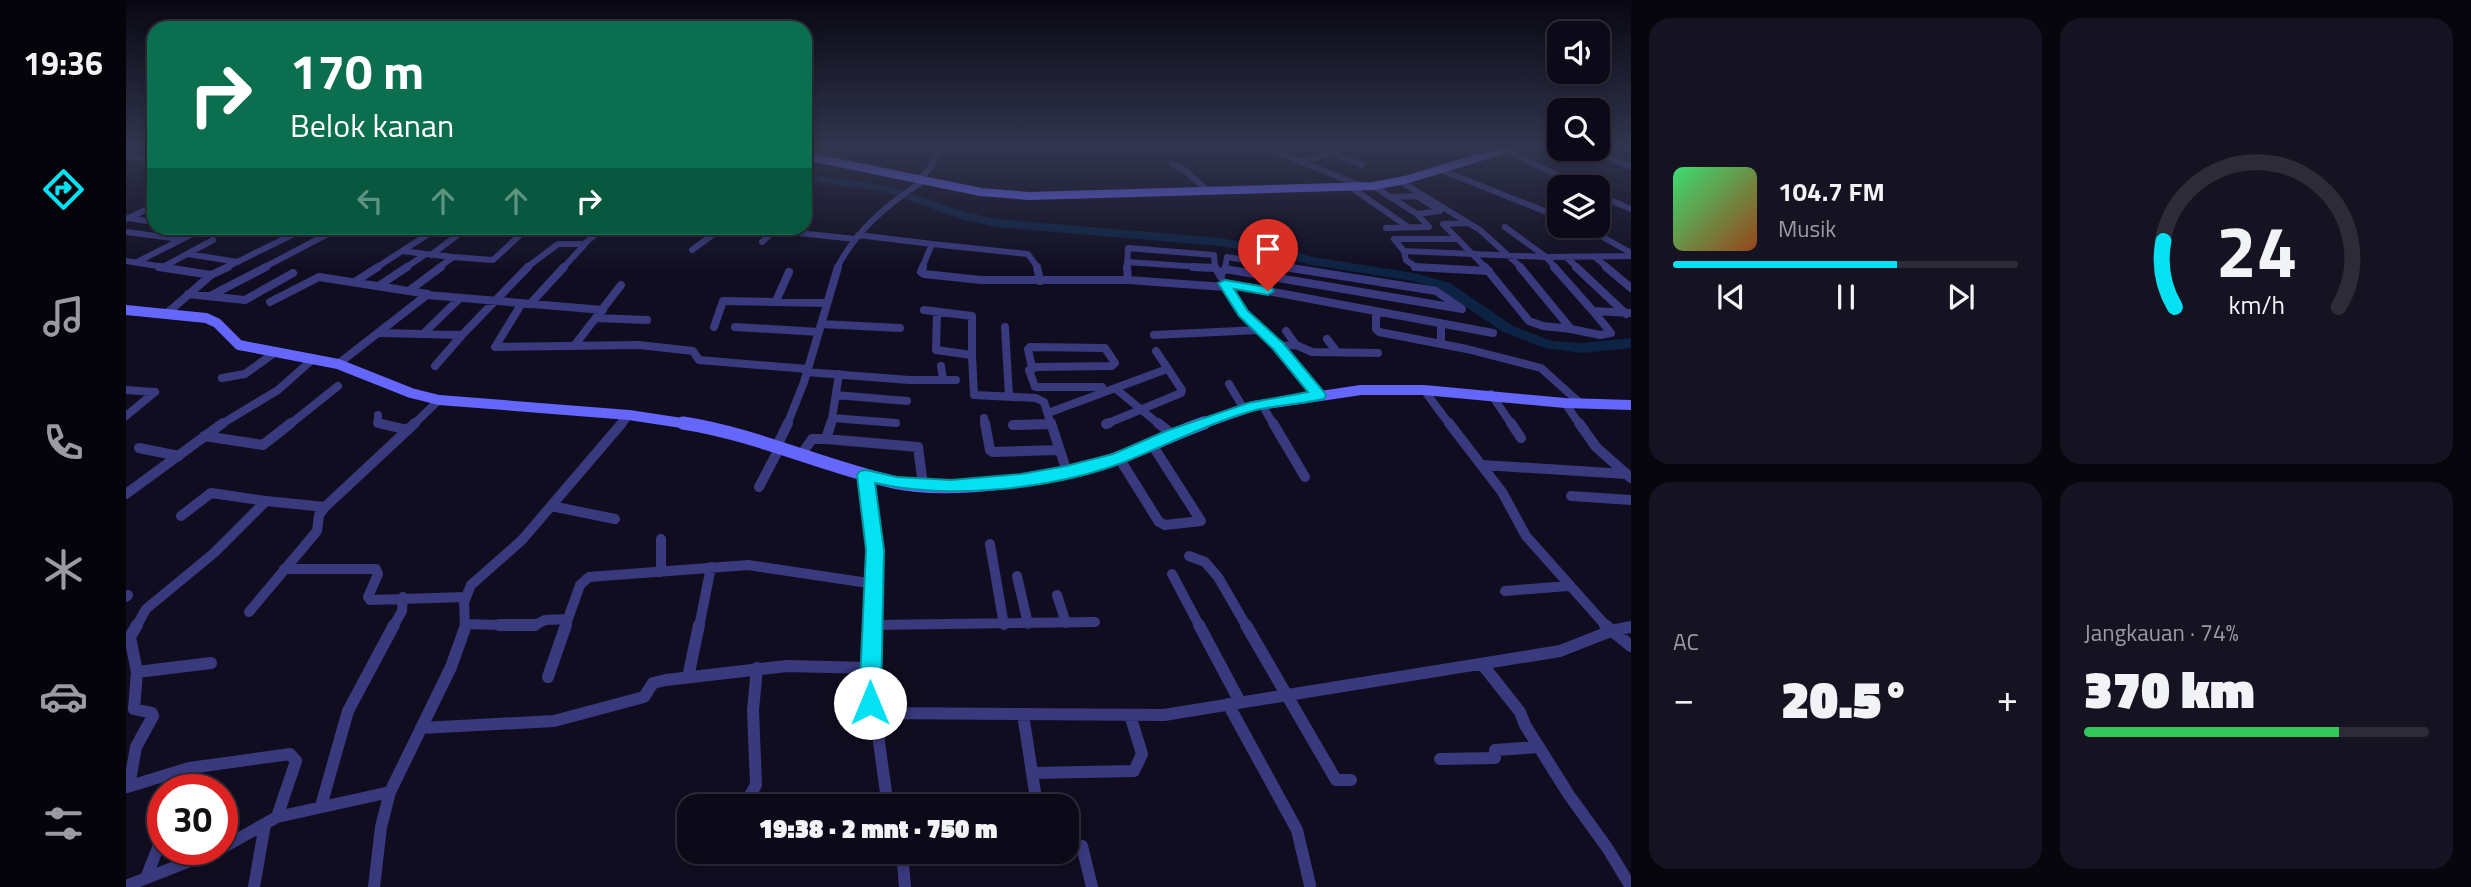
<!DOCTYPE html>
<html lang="id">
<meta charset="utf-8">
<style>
:root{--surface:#0c0a18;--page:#151321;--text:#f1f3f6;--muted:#9a9aa2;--line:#2c2b37;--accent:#04e1f2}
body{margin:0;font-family:"Titillium Web",sans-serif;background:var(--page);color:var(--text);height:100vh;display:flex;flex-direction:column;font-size:26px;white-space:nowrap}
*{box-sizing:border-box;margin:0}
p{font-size:23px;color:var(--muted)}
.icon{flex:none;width:38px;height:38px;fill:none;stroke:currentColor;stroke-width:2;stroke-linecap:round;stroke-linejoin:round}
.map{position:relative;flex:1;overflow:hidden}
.sheet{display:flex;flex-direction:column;gap:18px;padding:18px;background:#07060d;width:840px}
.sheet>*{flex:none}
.hud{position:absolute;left:21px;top:21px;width:665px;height:214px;border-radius:21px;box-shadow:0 4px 10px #0003,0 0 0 2px var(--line);background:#0b6e4f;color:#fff;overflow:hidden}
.buttons{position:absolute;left:1421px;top:21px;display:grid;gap:14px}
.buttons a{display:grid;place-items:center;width:63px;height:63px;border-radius:14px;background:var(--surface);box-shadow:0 4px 10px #0003,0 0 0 2px var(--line);font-size:35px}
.speed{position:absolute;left:21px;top:774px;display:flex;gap:14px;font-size:35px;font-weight:700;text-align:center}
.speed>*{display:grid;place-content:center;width:91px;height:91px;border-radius:50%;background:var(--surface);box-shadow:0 4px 10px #0003,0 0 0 2px var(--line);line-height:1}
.speed .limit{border:10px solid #d22;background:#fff;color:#111}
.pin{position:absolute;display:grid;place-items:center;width:60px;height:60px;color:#fff;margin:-72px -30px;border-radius:50% 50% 50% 0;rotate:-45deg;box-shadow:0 0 7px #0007}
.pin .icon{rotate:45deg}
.me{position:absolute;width:77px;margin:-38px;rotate:0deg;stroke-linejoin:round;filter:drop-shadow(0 0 5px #0008)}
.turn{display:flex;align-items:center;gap:24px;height:147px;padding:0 28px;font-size:32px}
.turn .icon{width:91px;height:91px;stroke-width:2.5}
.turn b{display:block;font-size:49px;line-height:60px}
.lanes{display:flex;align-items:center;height:66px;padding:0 28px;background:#0003;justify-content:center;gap:35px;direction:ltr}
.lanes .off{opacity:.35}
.big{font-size:52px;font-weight:800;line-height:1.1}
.sheet .tile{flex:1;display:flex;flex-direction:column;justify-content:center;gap:10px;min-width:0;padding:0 24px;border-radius:21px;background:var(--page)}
.sheet .dial{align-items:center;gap:0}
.dial svg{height:182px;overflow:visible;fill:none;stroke:var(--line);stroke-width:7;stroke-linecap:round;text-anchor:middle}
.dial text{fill:var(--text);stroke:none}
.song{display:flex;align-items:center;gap:21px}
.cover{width:84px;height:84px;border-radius:10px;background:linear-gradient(135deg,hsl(140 70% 55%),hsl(20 70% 35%))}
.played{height:7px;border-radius:4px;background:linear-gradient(90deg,var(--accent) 65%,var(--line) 65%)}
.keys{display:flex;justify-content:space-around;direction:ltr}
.heat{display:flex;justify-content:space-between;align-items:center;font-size:38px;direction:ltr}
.charge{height:10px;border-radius:5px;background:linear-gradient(90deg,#34c759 74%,var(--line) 0)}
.sheet .tiles{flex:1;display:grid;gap:18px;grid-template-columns:repeat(2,1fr)}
.trip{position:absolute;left:551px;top:794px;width:402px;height:70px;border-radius:21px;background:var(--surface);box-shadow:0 4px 10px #0003,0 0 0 2px var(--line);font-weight:800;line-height:70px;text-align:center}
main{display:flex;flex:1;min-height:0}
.tabs{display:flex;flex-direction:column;width:126px;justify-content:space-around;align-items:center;background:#05040a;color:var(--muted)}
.tabs .icon{width:49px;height:49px}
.tabs .on{color:var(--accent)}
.tabs b{font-size:32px;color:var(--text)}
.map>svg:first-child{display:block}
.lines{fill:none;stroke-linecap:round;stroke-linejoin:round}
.river{fill:#0d2344;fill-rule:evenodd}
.street-far3{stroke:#39397e;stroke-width:6}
.street-far2{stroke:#39397e;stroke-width:8}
.street-far1{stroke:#39397e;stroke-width:10}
.street{stroke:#39397e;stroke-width:12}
.secondary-far2{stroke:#6566fc;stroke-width:8}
.secondary-far1{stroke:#6566fc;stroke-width:10}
.secondary{stroke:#6566fc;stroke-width:13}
.route{fill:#04e1f2;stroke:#03929d;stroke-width:2}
</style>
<main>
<nav class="tabs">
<b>19:36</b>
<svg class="icon on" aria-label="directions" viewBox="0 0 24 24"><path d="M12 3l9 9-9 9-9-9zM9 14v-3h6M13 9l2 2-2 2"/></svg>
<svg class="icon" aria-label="music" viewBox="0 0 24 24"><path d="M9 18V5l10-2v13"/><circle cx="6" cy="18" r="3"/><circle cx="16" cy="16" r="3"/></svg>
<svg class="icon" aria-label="phone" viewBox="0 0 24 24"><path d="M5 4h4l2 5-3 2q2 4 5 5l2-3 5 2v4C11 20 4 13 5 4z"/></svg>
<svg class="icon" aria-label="climate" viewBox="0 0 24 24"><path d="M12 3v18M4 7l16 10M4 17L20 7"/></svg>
<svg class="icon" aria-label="car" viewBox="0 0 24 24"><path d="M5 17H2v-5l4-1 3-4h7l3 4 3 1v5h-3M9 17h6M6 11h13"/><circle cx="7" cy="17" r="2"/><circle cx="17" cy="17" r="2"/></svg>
<svg class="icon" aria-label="filters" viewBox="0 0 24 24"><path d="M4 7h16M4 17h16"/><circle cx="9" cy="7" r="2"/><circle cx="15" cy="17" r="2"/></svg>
</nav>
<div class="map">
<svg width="1505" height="887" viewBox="0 0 1505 887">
<rect width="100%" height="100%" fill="#100d20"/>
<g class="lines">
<path class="river" d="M679,174L762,186L840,212L870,219L1094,238L1154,248L1187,257L1288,273L1324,283L1387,326L1426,341L1456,343L1505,338V348L1456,353L1419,348L1377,332L1314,289L1286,281L1186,265L1153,256L1094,246L870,227L832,218L760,192L679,180Z"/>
<path class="street-far3" d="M1135,146L1236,186
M1461,149L1505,167
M1380,150L1455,187
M0,156L28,160
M1178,161L1205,153L1236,165
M1046,164L1057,169L1082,191
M1315,170L1433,217
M793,180L805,167L816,146
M1274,181L1354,230L1396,268
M1247,186L1291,214L1303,227L1260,228
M1226,188L1282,227
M1472,195L1505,209
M1264,197L1291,196L1314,211L1291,214
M2,218L28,222
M0,219L28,206
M1341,223L1317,224L1360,268
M1457,226L1505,253
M1379,227L1420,257L1430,268
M627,228L729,239
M0,232L54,239
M732,235L806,244L796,268
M636,242L648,231
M458,244L477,228
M806,244L902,254L912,268
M566,250L596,228
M1278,251L1420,257L1505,256
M62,254L112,262
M300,254L327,257L312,268
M305,255L341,228
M327,257L367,260L393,236
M1469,257L1482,268
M1441,258L1452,268
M0,261L44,268
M11,262L78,228
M1001,262L1089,268
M37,267L87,240
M99,268L180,228
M137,268L213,228
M250,268L276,251
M279,268L300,254L276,251L312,228
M400,268L432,244H459L437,268
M711,268C730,230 762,204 797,181
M1001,268L1002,248L1088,255L1089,268
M1099,268L1101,257L1170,268
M1313,268L1290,267L1280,260L1278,251L1268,239H1332"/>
<path class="street-far2" d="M33,267L85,275
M797,267L795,272L798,274L855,280H1002L1099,287L1117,313L1152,346L1193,395
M911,267L914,281
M1001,267L1002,280
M1067,267L1089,268
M1089,267L1095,277
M1289,267L1363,271
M1359,267L1403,321L1417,326L1445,329
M1394,267L1445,329L1474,335L1485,333L1467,311
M1428,267L1467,311L1505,313
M1450,267L1500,314
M1480,267L1505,288
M1099,269L1336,309L1310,291L1159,267
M1094,275L1099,269
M230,281L252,267
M1099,283L1367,333
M254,285L281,267
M284,290L315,267
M62,294L119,300L167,273
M301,295L477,310
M84,296L140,267
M650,301L663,272
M144,302L193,277L302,294L212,364
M396,303L369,347L513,345L567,351L573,360L681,369
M404,304L438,267
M798,310L846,316V355
M1250,311V329L1253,332L1341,349L1415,368L1454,403
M811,312L810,350L846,355L848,395L910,398L918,402L925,425
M40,314L85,275L102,267
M470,318L521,320
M1315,323V344
M695,324L774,328
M588,327L597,301L701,303
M609,327L693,332
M879,327L883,396
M1160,331L1170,345
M254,333L336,335L402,267
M297,334L334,298
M1028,335L1133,330
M1201,339L1211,352
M448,346L495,285
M1152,346L1170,345L1186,352L1252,353
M309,366L336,335
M815,366L817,380
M906,368L902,349L904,347L979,348L989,363L986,366L911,367L903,370L909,387H976
M680,372L783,380H830
M96,378L119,374L148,353
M1103,384L1118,409
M990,389L1034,425
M0,390L29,392
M1298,390L1324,425
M1365,394L1386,425
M710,395L781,401
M1439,403L1454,425
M1136,405L1148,425
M922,413L1041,369
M252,415V423L259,425
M0,416L29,392
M707,418L770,423
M858,418L859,425
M980,424L1055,393L1056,390L1030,351
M94,425L152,390L187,359
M163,425L212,386
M287,425L313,400
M495,425L503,415
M661,425L678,382L712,267
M705,425L713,374
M900,425L925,424"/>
<path class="street-far1" d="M252,423L282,430
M859,423L864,450L867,452L933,450
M925,423L941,472
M1032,423L1046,434
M1147,423L1179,477
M1323,423L1376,492L1400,536L1481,627
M1385,423L1395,438
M1453,423L1470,447L1505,478
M980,424L983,423
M887,425L925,424
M78,436L137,445L165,423
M700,439L792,447L797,485
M651,446L662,423
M13,448L53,456
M675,455L686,439H700L705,423
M993,458L1033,522L1039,525L1075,521L1025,443
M1357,465L1500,474
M740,475L749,550L746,627
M633,487L654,447
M0,494L97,423
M1445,496L1505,500
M425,506L489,519
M55,516L85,493L140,501
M535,539V572
M864,544L878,625
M1063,556L1079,562L1092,577L1121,627
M158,569H250L252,574L242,597L244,600L340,597
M1046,574L1074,627
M891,576L902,624
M1379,591L1442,586
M931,595L940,623
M0,597L2,595
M123,612L191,531L193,515L199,507L289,423
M340,624L407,626L419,620L442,619
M747,625L969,622
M10,627L20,609L88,553L140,501L199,507
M267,627L276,611L277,597
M339,627L338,602L345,585L396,540L496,423
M439,627L454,585L463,577L622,565L749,584
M573,627L585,567"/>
<path class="street" d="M373,625H409
M747,625L744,703L749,713L762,807
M1073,625L1114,702
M1120,625L1210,780H1225
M1479,625L1505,646
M1356,664L1394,712L1399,725L1443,795L1482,849L1505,887
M11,672L85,663
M422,677L440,625
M562,677L573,625
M1102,704L1171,830L1184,885
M749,713L1038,715L1434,651L1485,631L1505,627
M897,714L910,799
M295,728L428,721L518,697L527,683L540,680L661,666L744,668
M1314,759L1369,758V750L1413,747
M906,773L1008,771L1016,754L1004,715
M3,786L10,747L27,716L26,713L8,709L11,672L4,637L11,625
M1,787L63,768L164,754L170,761L151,817
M54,789L63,768
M623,797L630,785L627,710L631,668
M195,806L222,711L268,625
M956,846L966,887
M96,848L151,817L264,792
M776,852L779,887
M20,878L37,835
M0,886L95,849
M128,887L139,824
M248,887L255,827L264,792L325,667L340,625"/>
<path class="secondary-far2" d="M679,156L855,192L903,196L1247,186L1279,180L1391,146"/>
<path class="secondary-far1" d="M0,310L80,318L91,323L113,345L212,364L285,393L313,400L503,415L569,425
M1073,425L1127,406L1235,390H1298L1439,403L1505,405"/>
<path class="secondary" d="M557,423C629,434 696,466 767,482C825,495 939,479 994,457C1023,447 1049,433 1078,423"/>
</g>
<linearGradient id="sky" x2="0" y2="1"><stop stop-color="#090712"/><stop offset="0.54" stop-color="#31354e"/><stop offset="1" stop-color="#31354e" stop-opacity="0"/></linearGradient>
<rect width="1505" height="271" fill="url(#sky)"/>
<path class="route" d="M1099,280L1146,288L1148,291L1142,295L1108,289L1122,311L1157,343L1198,392L1200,395L1198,399C1176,404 1152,405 1130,410C1085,422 1043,444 1001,461C929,489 824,500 749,483L758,550L755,703L752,710L744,713L737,710L733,703L740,550L731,475L734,471L740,470L771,477L825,480L895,474L940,466L987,454L1040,431L1122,403L1182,392L1147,349L1113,316L1092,283Z"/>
</svg>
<div class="buttons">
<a><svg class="icon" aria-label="sound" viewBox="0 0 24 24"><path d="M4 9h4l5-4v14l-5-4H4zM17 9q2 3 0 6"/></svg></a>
<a><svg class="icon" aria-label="search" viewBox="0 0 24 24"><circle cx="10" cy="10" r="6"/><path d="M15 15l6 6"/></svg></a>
<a><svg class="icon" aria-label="layers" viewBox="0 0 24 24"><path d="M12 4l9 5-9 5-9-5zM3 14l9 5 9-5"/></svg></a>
</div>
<div class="speed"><div class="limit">30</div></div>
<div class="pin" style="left:1142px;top:291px;background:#d93025"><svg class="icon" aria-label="arrive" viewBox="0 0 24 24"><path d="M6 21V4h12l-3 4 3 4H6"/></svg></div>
<svg class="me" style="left:744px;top:703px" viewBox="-20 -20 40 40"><circle r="19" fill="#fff"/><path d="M0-13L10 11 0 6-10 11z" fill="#04e1f2"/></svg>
<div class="trip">19:38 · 2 mnt · 750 m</div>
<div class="hud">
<div class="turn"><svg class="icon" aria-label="right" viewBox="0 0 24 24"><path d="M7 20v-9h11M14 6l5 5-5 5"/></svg><div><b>170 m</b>Belok kanan</div></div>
<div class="lanes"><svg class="icon off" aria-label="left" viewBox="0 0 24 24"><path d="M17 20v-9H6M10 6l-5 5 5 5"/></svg><svg class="icon off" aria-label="ahead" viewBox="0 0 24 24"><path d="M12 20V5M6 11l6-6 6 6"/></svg><svg class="icon off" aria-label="ahead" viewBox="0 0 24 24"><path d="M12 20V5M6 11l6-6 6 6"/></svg><svg class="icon" aria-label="right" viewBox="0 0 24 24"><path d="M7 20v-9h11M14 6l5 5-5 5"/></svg></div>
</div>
</div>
<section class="sheet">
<div class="tiles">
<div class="tile">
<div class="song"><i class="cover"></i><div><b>104.7 FM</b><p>Musik</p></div></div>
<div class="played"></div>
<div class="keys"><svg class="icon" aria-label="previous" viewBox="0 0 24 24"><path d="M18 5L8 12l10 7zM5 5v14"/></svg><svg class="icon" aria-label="pause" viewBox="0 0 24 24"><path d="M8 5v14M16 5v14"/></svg><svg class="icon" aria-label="next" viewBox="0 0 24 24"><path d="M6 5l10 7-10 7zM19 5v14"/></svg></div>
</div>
<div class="tile dial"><svg viewBox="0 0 100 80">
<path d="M14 69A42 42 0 1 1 86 69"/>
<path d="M14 69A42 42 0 0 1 9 40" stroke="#04e1f2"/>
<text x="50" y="56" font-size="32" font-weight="700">24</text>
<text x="50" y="72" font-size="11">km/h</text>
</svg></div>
<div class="tile"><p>AC</p>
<div class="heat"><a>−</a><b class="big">20.5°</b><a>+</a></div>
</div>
<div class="tile"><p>Jangkauan · 74%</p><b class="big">370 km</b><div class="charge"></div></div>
</div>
</section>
</main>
